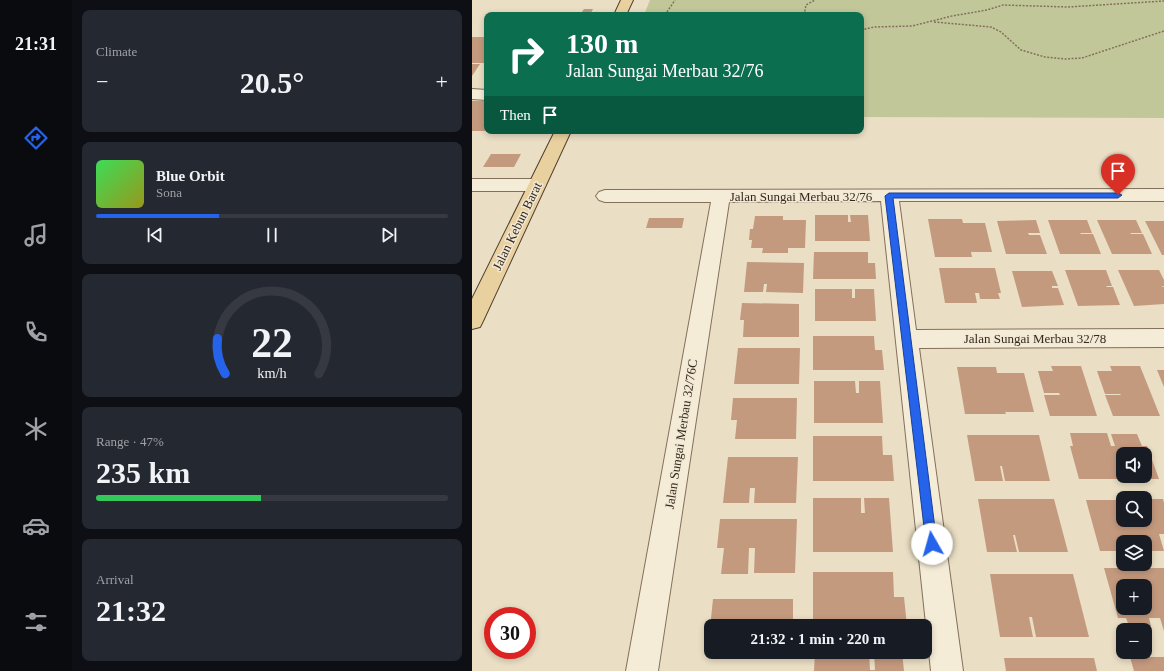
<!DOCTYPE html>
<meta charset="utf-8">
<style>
:root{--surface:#171b24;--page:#242831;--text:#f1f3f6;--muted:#9ea1a6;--line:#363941;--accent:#2563eb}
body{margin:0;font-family:"Times New Roman",serif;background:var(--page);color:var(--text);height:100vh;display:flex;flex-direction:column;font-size:15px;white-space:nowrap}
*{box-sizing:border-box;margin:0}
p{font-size:13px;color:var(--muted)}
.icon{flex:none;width:22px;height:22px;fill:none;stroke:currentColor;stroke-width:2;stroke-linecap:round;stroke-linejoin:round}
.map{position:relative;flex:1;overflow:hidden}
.panel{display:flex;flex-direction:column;gap:10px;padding:10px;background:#0d0f14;width:400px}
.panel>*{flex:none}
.guide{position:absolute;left:12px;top:12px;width:380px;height:122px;border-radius:8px;box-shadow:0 2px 6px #0003;background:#0b6e4f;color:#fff;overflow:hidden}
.tools{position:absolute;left:644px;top:447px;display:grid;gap:8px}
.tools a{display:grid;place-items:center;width:36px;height:36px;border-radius:8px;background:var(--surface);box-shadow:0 2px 6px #0003;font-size:20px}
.speed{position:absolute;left:12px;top:607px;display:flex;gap:8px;font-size:20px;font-weight:700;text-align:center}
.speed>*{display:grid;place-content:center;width:52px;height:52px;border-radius:50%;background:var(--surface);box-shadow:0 2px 6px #0003;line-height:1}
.speed .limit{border:6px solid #d22;background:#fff;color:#111}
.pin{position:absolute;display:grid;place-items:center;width:34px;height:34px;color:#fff;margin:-41px -17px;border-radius:50% 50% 50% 0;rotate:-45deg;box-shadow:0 0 4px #0007}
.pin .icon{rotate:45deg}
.me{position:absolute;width:44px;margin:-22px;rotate:353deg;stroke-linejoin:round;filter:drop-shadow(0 0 3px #0008)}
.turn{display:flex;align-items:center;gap:14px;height:84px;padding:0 16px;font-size:18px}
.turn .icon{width:52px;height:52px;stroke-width:2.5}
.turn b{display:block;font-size:28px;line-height:34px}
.then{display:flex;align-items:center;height:38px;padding:0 16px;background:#0003;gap:8px;font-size:15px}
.big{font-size:30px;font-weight:800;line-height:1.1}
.panel .tile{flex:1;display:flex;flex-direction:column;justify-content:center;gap:6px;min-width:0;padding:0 14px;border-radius:8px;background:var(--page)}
.panel .dial{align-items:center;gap:0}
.dial svg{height:104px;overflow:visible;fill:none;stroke:var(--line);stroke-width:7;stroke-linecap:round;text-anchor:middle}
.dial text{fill:var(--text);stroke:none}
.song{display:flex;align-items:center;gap:12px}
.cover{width:48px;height:48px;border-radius:6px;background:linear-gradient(135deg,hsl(130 70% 55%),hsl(60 70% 35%))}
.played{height:4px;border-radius:2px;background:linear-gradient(90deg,var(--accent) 35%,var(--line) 35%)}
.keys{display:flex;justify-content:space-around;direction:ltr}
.heat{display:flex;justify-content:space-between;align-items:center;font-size:22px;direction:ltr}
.charge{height:6px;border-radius:3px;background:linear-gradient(90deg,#34c759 47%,var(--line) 0)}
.trip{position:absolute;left:232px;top:619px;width:228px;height:40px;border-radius:8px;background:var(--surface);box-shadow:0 2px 6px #0003;font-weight:800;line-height:40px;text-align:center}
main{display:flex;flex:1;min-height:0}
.dock{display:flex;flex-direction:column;width:72px;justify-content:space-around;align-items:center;background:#090b0e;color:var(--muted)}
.dock .icon{width:28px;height:28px}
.dock .active{color:var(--accent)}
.dock b{font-size:18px;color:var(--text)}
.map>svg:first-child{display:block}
.green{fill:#c2c799}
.building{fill:#c49a7e;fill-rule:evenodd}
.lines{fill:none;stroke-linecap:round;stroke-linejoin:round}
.minor-casing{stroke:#83705c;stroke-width:2}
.major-casing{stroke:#513f30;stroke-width:2}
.path{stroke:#83705c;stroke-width:1.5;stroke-dasharray:2 1.5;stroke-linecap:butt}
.minor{fill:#f5ecd7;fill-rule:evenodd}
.major{fill:#e9d19f;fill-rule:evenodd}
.route{fill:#2563eb;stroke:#184099}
.labels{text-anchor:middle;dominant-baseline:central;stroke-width:3;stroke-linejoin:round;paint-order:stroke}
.street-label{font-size:13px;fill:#34291f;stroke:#f2e8d3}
</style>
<main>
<nav class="dock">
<b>21:31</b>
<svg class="icon active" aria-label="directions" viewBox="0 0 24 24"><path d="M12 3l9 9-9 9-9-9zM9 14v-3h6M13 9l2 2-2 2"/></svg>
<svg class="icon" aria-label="music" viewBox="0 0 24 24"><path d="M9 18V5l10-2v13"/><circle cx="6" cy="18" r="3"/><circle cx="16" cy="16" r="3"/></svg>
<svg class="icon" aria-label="phone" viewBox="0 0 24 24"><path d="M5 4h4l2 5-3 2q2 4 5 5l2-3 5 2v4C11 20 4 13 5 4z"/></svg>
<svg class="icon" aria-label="climate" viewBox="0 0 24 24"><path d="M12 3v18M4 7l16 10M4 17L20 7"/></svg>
<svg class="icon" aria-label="car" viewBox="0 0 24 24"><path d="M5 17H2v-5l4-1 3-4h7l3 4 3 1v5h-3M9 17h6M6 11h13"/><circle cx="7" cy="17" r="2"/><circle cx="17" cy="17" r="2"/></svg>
<svg class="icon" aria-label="filters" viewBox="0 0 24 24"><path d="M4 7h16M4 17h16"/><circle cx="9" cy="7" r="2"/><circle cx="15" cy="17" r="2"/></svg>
</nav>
<section class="panel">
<div class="tile"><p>Climate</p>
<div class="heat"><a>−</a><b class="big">20.5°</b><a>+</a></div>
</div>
<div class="tile">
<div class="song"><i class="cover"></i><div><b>Blue Orbit</b><p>Sona</p></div></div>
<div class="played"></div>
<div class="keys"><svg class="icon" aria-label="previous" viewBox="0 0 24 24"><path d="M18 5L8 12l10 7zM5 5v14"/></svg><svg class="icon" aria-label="pause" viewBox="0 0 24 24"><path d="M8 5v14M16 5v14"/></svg><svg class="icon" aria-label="next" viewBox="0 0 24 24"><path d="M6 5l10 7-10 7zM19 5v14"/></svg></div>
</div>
<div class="tile dial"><svg viewBox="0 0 100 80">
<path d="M14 69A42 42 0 1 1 86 69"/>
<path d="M14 69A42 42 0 0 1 8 42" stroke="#2563eb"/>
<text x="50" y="56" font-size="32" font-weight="700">22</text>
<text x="50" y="72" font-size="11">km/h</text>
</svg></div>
<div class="tile"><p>Range · 47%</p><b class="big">235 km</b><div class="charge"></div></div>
<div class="tile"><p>Arrival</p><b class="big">21:32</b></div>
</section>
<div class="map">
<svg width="692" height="671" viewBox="0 0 692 671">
<rect width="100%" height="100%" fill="#eadec4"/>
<path class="green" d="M178,0H692V118L389,117V15H172Z"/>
<path class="building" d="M112,9H121L119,13H109Z
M0,37H15V63H0Z
M0,64H8L0,76Z
M0,101H15V131H0Z
M19,154H49L42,167H11Z
M343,215H376V222H379L378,215H396L398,241H343Z
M283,216H311V220H334L333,248H316V253H290L291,248H279L280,240H277L278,229H281Z
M177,218H212L210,228H174Z
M456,219H490L491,223H513L520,252H499L500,257H463Z
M564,220L568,233H556L557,235H568L575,254H534L525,221Z
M576,220H615L620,233H608L609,234H621L629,254H588Z
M625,220H664L670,233H658L659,234H671L680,254H640Z
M673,221H692V255H690Z
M342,252H368V263V252H396V263H403L404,279H341Z
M275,262L332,263L331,293L294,292L295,284H292L291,292H272Z
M467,268H523L529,293H526L528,299H508L507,293H503L505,303H473Z
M593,270H634L640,286H634L635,287H641L648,305L606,306Z
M646,270H687L692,280V286H689L692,287V304L662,306Z
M540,271H580L586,286H580V288H586L592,305L550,307Z
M343,289H380V298H383V289H402L404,321H343Z
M270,303L327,304V337H271L272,320H268Z
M341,336H402L403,350H410L412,370H341Z
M266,348H328L327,384H262Z
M579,366H609L625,416H578L572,395H588L587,393H572L566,371H581Z
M638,366H668L688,416H641L633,395H649L648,394H633L625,371H640Z
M485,367H524L525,373H552L562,412H533L534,414H493Z
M685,370H692V387Z
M342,381H383L384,393H387V381H408L411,423H342Z
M261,398H325L324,439H263L265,420H259Z
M598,433H635L639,446H643L639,434H665L670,446H675L687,479H607L598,446H601ZM651,454H673V476H651Z
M495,435H567L578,481H533L530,466H528L531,481H503Z
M341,436H410L411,455H420L422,481H341Z
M256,457H326L324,503H282L283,488H278L277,503H251Z
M341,498H389V513H393L392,498H417L421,552H341Z
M506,499H582L596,552H547L543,535H541L545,552H515Z
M673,499H691L692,503V534H687L692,551H673V542H651V551H628L614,500H651V520H673Z
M248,519H325L323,573H282L283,548H277L276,574H249L252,548H245Z
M632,568H692V631L688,618H677L679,626H657L654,618H646ZM651,586H673V608H651Z
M341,572H421L422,597H432L435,626H341Z
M518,574H601L617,637H564L560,617H557L561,637H528Z
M241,599H321V626H239V652H272V657H235Z
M275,652H320V656H274Z
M343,652H397L398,670H403L402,652H430L432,671H342Z
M658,657H692V671H662Z
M532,658H622L625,671H534Z"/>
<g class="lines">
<defs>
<path id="minor" d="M0,89L15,90V100L0,99Z
M0,179H65L71,181L74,185L71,189L65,191H0Z
M692,189V201H427L444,330L692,329V347L447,348L491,671H459L409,201L257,202L186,671H154L239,202H133L127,200L124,196L127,192L133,190Z"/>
<path id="major" d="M149,0H161L154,15H142Z
M83,131H99L11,321L8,327L0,329V299Z"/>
</defs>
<use href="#minor" class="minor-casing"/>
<use href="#major" class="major-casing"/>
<path class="path" d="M193,15L203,0
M332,15L334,5L343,0
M462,22L519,27L529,32L549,50L573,57L593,59L610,58L692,31
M389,30L402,27L440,26L480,16L515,10L531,5L596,7L692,1"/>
<use href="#minor" class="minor"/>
<use href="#major" class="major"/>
</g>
<path class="route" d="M417,193H646L650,195L646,198H421L465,544L464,548L460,550L456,548L454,544L413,196Z"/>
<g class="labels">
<g class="street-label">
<text x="329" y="196">Jalan Sungai Merbau 32/76</text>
<text transform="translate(45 226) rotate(-64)">Jalan Kebun Barat</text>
<text x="563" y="338">Jalan Sungai Merbau 32/78</text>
<text transform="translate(209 434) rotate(-81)">Jalan Sungai Merbau 32/76C</text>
</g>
</g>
</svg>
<div class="tools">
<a><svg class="icon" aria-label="sound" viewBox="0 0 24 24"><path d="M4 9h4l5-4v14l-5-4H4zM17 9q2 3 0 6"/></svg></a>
<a><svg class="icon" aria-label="search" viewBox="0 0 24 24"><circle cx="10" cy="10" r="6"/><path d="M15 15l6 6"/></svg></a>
<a><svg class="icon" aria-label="layers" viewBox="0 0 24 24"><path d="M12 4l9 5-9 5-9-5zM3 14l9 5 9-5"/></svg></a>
<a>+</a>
<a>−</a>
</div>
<div class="speed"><div class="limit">30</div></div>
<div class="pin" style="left:646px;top:195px;background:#d93025"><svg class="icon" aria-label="arrive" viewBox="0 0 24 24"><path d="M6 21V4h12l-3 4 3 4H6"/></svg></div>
<svg class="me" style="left:460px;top:544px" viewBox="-20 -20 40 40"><circle r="19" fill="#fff"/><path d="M0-13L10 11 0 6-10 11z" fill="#2563eb"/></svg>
<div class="trip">21:32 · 1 min · 220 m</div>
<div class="guide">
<div class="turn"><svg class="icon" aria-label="right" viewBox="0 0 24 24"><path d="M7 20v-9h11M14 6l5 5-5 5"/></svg><div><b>130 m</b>Jalan Sungai Merbau 32/76</div></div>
<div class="then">Then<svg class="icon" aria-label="arrive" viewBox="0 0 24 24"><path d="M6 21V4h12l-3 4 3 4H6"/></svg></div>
</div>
</div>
</main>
